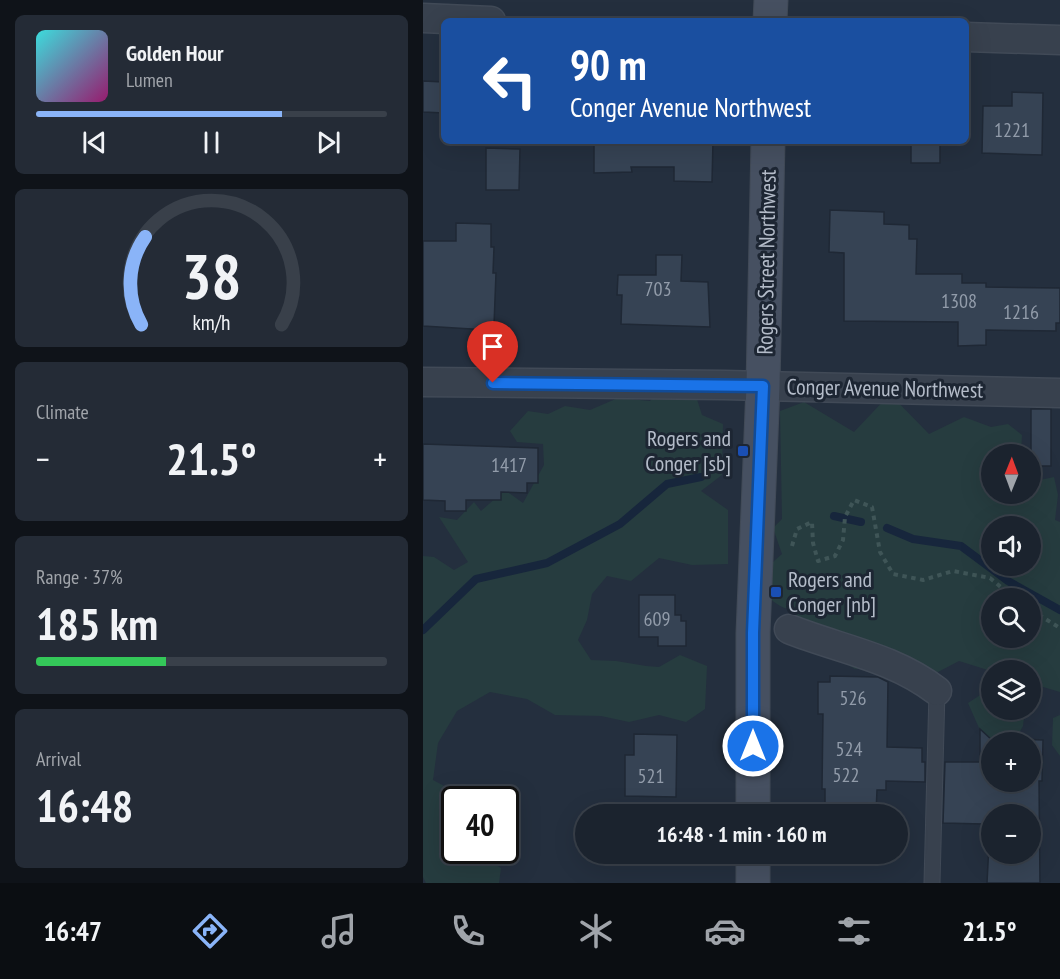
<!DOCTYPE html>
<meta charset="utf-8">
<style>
:root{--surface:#1b232e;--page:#242b36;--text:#f1f3f6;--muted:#a0a4aa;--line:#39404a;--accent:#8ab4f8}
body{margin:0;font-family:"PT Sans Narrow",sans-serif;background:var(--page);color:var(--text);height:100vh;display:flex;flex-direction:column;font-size:22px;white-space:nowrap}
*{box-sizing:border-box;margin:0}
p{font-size:20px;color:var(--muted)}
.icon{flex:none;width:33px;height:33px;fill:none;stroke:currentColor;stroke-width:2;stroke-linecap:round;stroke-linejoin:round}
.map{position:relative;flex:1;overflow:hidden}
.sheet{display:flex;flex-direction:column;gap:15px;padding:15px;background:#0f1319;width:423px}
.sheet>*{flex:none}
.top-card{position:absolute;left:18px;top:18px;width:528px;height:126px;border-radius:9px;box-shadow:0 6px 24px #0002,0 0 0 2px var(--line);background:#1a4fa0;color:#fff;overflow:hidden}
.needle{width:39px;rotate:1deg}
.controls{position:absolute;left:558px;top:444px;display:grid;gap:12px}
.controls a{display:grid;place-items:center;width:60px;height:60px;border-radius:50%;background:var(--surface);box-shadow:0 6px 24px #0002,0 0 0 2px var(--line);font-size:30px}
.speed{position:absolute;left:18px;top:786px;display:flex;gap:12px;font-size:30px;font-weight:700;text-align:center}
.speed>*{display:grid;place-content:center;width:78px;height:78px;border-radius:50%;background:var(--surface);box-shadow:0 6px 24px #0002,0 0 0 2px var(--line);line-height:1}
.speed .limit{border:3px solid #111;border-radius:9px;background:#fff;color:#111}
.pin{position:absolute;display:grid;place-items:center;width:51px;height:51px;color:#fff;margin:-62px -26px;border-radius:50% 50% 50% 0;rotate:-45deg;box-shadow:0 0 6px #0007}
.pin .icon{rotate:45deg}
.me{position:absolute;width:66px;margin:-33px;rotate:0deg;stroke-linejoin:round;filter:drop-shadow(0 0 4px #0008)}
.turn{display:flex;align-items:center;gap:21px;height:126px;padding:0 30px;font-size:27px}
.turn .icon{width:78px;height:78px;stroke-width:2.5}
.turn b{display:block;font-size:42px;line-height:51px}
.big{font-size:45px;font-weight:600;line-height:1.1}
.sheet .card{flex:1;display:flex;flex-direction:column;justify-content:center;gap:9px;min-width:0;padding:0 21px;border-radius:9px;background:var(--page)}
.sheet .dial{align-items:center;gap:0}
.dial svg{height:156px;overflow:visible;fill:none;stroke:var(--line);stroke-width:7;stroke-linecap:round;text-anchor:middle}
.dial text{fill:var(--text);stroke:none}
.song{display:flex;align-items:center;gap:18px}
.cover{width:72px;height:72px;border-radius:9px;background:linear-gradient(135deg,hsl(180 70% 55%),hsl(320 70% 35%))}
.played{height:6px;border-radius:3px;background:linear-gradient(90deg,var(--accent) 70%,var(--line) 70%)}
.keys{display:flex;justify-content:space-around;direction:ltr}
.heat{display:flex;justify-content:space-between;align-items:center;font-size:33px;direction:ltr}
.charge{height:9px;border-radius:4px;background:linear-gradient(90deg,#34c759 37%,var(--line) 0)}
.trip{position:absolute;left:152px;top:804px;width:333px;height:60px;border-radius:30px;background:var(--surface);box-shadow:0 6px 24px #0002,0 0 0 2px var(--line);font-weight:600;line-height:60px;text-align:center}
.tab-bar{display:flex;height:96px;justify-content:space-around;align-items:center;background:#0b0e12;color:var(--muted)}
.tab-bar .icon{width:42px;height:42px}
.tab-bar .on{color:var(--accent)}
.tab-bar b{font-size:27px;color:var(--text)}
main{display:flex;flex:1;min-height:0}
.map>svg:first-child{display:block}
.green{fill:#263c3f;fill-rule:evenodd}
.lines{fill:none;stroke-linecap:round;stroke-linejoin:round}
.stream{stroke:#17263c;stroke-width:8}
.building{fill:#364354;stroke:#1f2835;stroke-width:1.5;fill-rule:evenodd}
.lane-casing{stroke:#414a57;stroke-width:17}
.street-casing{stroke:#414a57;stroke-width:31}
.secondary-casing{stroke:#414a57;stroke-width:35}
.path{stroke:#3f5557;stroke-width:4;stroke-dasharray:4.5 4.5;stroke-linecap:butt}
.lane{stroke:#38414e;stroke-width:15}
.street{stroke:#38414e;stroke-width:28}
.secondary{stroke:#465061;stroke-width:33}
.route-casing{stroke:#114b97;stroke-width:15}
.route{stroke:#1a73e8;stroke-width:10}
.transit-dot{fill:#1a4fb4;stroke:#1d2633;stroke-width:2}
.labels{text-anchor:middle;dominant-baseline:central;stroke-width:6;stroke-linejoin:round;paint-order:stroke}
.number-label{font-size:20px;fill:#929caa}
.street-label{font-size:22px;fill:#b4bcc9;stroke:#1d2633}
.poi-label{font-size:22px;fill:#b4bcc9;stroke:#1d2633;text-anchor:end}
</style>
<main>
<section class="sheet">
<div class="card">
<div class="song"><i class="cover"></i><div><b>Golden Hour</b><p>Lumen</p></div></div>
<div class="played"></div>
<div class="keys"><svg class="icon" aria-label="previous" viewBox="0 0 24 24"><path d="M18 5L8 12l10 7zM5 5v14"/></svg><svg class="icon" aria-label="pause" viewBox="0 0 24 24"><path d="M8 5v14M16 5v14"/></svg><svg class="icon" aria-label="next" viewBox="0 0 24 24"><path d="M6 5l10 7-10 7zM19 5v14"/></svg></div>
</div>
<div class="card dial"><svg viewBox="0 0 100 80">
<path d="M14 69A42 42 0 1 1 86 69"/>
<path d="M14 69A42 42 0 0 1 16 24" stroke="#8ab4f8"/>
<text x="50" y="56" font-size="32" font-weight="700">38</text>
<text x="50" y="72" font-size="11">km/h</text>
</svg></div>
<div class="card"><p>Climate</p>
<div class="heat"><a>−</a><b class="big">21.5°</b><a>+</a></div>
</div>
<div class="card"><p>Range · 37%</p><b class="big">185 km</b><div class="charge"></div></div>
<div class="card"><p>Arrival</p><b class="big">16:48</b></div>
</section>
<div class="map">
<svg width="637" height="883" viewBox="0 0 637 883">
<rect width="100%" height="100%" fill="#242f3e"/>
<path class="green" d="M234,393H272L279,415L300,424L299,475L278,491L305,510V564L269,565L236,558L208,581L184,576L169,594L164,620L155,640L168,660L193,661L223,666L236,667L257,655L284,666L282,709L263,722L236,715L206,722L178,716L132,715L104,699L67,692L34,711L15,743L10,780L27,789H45L47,799L32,800V850L49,851L78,868L76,883H3L0,877V556L11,557L31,570L45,562L16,517L34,520L51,502L58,511L82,490L100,503L121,465L120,444L94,442L87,431L105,411L125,414L142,406L167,410L195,398L227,401Z
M467,394L506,434L541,417L568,427L585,424L599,435L598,454H568V494H608V482L631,477L635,495L632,520L637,522V692L617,686L608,696V670L568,671L536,661L515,672L492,665L432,669L377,636L365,609C350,605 340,592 332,578L359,554L350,528L359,519L357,411L381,402L431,432ZM568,526H608V566H568ZM568,598H608V638H568Z
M568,688V710H602L600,726L591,742H571L556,728L545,703Z
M637,715V756L629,745L630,718Z"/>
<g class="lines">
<path class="stream" d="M411,516L438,522
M464,528L490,539L538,546L585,581L637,610
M0,630L53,579L124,563L197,524L244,484L278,477"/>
</g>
<path class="building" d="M0,81L21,82V113L0,112Z
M589,92L620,93L619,155L559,153L560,106H589Z
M171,141H290L289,182L251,181V167H208L209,172L171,173Z
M488,141H517V163H488Z
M63,148L97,149L96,190H63Z
M407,210L461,212V224L486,225V239H494L493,274H539V283H563V287L637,288V323H633V331L563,330V345L535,346V322L421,321V253L406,252Z
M33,223L68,224V247H71L70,273H73L71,325H65V330L0,326V241H33Z
M233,255H259L258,281L285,282L287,327L198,324L199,295H194L195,275H233Z
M608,409H628V466H608Z
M0,444L115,448V483H104V493L78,492V500H43V511H22V501L0,500Z
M216,595H252V615H258V621H263V646H235V637H216Z
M407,676L455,677L465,682L464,747L499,748V762H502V782L463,781V790H454L453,813L402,814V789H399L400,714H395V682H407Z
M557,729L571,742H568V782H608V742H591L592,739L620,740L619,781H616L617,883H564L566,844H560V824L520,823L522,762H557ZM568,814H608V854H568Z
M211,734L254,735L253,797L202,796V755H211Z"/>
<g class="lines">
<defs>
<path id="lane" d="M509,883L514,691"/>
<path id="street" d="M0,18L68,21
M543,37L637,40
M0,382L302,385L637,393
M366,629C416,649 470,657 514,691"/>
<path id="secondary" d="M347,21L348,0
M330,814V633L340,386L345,141
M330,883V854"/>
</defs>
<use href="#lane" class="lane-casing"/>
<use href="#street" class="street-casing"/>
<use href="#secondary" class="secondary-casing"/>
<path class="path" d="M369,546L374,529L389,522L390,543L395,561L412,556L420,540L422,517L431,500L449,507L457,552L470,574L500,580L530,571L567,578L591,598
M608,610L637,628"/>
<use href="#lane" class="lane"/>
<use href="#street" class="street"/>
<use href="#secondary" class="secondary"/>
</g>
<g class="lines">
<defs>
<path id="route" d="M70,383L340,386L330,633V746"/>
</defs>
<use href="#route" class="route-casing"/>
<use href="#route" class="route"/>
</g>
<g class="transit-dot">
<rect x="314" y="445" width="12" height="12" rx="3"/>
<rect x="347" y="586" width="12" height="12" rx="3"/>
</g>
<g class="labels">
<g class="number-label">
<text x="589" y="130">1221</text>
<text x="235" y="289">703</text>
<text x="536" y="301">1308</text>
<text x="598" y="312">1216</text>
<text x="86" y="465">1417</text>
<text x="234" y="619">609</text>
<text x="430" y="698">526</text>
<text x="426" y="749">524</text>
<text x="423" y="775">522</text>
<text x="228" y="776">521</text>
</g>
<g class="street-label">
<text transform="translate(343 262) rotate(-89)">Rogers Street Northwest</text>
<text transform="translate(462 388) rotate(1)">Conger Avenue Northwest</text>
</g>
<g class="poi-label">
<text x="308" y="438">Rogers and<tspan x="308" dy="25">Conger [sb]</tspan></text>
<text x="365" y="579" text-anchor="start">Rogers and<tspan x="365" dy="25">Conger [nb]</tspan></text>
</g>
</g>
</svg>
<div class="controls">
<a><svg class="needle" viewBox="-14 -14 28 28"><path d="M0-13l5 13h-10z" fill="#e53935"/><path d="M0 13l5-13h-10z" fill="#a0a4aa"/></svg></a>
<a><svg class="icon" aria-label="sound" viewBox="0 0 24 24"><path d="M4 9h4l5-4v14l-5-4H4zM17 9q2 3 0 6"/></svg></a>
<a><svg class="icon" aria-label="search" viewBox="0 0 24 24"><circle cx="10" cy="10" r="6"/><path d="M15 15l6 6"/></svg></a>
<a><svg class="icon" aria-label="layers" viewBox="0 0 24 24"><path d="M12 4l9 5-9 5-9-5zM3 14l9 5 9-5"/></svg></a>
<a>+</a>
<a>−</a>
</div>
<div class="speed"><div class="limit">40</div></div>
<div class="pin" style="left:70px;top:383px;background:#d93025"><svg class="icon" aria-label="arrive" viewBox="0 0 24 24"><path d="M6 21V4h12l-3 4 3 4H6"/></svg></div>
<svg class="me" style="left:330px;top:746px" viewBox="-20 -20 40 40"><circle r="17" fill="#1a73e8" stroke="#fff" stroke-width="3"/><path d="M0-11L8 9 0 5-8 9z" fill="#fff"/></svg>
<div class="trip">16:48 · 1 min · 160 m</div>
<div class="top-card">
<div class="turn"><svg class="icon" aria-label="left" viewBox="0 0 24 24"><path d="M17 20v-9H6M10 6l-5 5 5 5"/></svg><div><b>90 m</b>Conger Avenue Northwest</div></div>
</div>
</div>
</main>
<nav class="tab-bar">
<b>16:47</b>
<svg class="icon on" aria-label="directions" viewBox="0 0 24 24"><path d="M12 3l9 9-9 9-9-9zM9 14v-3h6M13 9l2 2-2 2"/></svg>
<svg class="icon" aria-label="music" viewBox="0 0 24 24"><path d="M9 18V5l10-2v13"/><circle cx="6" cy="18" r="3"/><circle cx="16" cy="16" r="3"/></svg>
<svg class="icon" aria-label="phone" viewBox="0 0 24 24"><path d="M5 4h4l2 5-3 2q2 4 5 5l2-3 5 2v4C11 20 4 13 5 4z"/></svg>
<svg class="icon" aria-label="climate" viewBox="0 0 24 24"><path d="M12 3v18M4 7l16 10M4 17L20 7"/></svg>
<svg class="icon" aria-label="car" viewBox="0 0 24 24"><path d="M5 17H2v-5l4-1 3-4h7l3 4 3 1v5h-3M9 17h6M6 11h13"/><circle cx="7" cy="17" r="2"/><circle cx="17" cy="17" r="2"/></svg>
<svg class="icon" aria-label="filters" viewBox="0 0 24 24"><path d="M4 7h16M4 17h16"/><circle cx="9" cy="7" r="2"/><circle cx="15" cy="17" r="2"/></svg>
<b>21.5°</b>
</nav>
